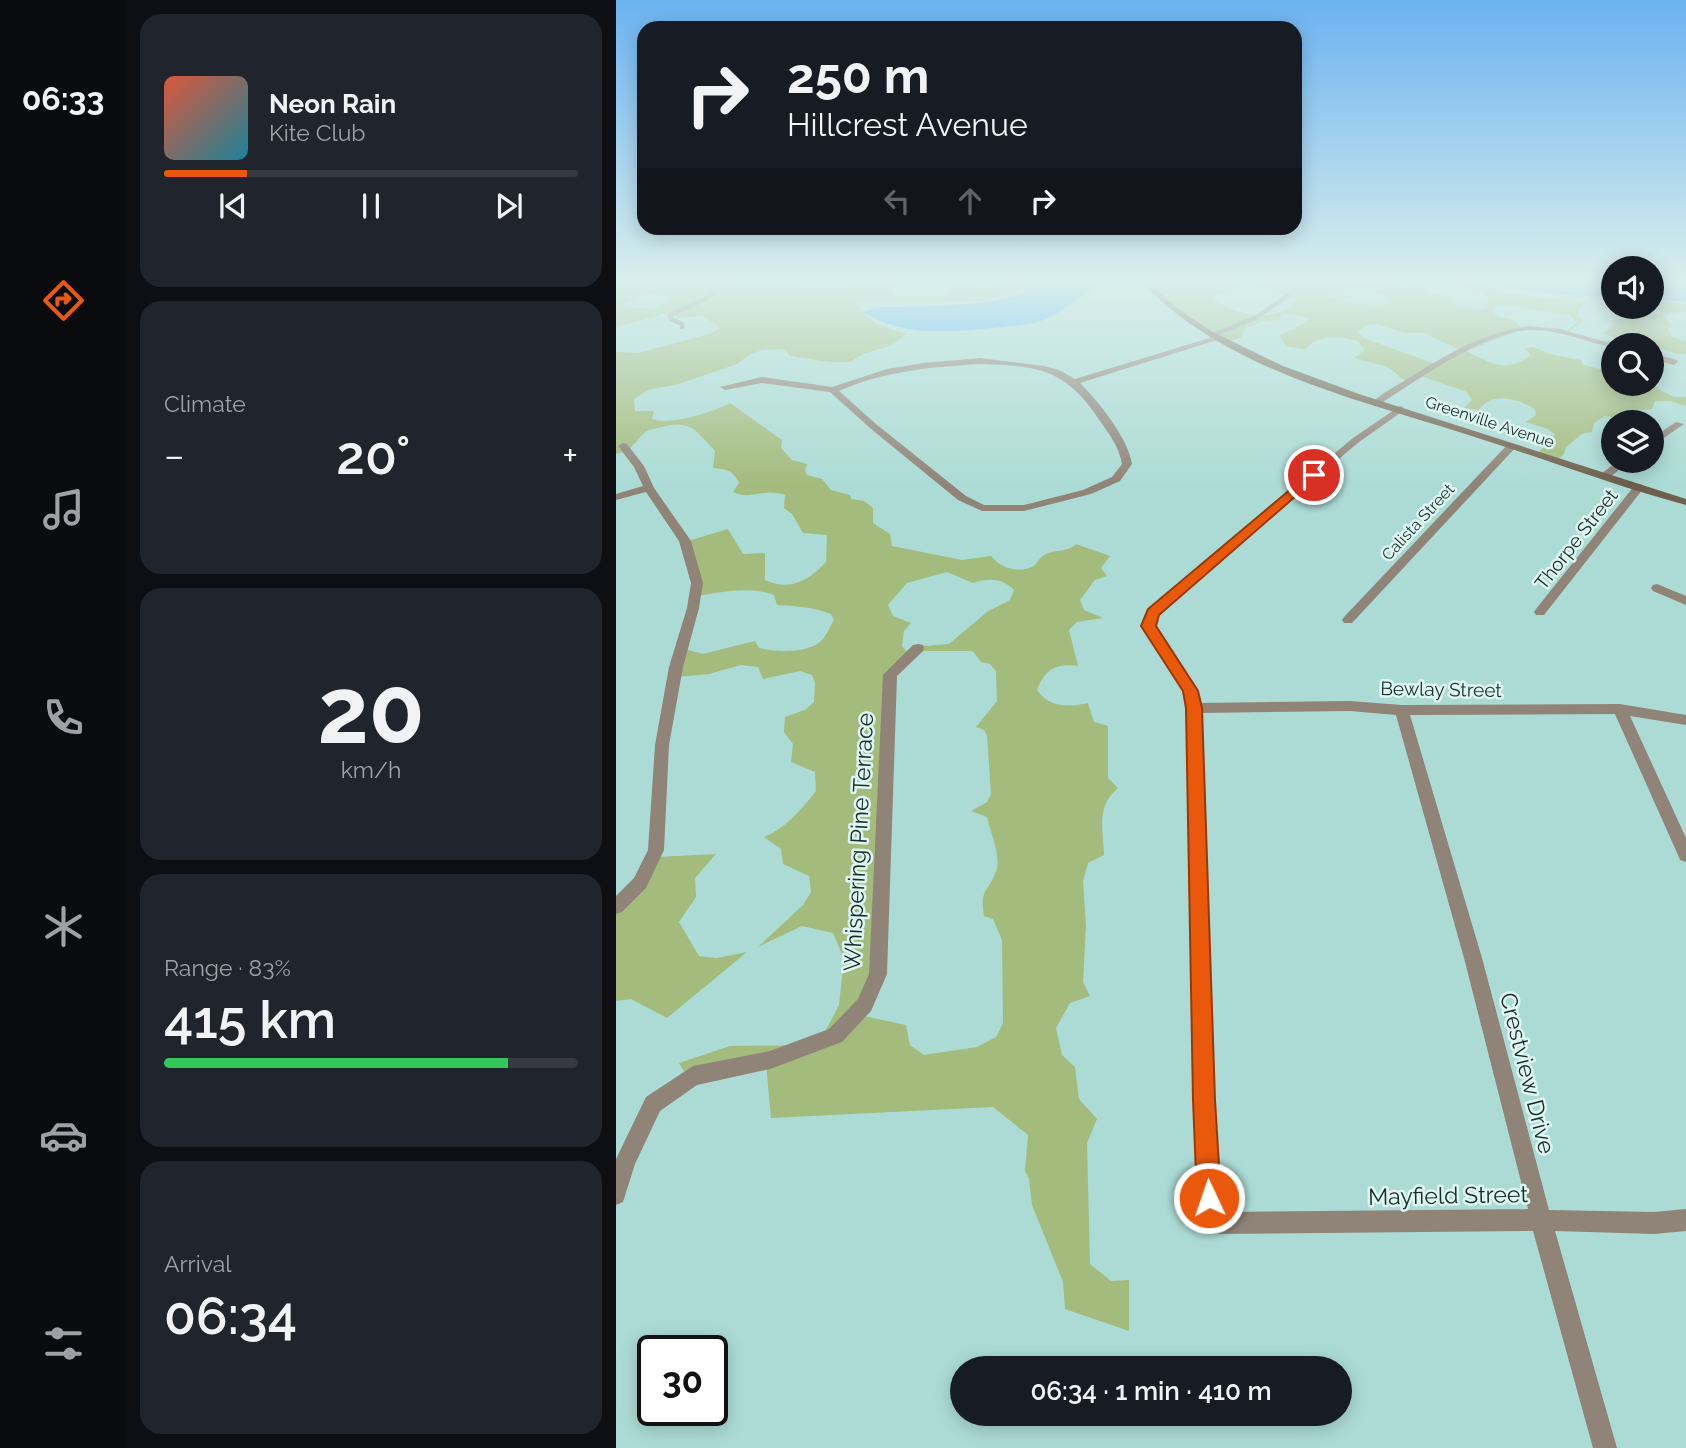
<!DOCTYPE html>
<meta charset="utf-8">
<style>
:root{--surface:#171b24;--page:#20242c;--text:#f1f3f6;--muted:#9ea1a6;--line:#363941;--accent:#ea580c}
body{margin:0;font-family:Raleway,sans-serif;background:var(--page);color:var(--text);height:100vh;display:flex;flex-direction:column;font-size:26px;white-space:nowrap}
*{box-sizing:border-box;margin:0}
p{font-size:23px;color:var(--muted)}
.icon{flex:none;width:38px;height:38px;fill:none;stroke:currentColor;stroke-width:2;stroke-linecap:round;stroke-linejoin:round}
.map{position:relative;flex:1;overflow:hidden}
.drawer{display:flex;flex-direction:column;gap:14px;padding:14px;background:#0d0f14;width:490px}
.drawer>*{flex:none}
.guide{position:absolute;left:21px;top:21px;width:665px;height:214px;border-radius:21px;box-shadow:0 4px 18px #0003;background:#171b24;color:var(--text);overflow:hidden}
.controls{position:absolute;left:985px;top:256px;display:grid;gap:14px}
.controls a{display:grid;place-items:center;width:63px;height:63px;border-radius:50%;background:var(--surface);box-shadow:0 4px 18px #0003;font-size:35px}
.speed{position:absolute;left:21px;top:1335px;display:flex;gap:14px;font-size:35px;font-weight:700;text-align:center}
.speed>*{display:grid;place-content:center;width:91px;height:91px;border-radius:50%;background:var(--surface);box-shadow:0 4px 18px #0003;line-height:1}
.speed .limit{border:4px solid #111;border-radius:10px;background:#fff;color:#111}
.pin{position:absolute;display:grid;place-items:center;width:60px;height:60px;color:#fff;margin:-30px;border:4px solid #fff;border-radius:50%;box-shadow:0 2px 7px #0007}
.me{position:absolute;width:77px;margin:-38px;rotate:357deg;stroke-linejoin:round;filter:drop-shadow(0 0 5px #0008)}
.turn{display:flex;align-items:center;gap:24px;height:147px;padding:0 35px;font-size:32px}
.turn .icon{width:91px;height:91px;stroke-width:2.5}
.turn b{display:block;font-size:49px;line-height:60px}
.lanes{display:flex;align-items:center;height:66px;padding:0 35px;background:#0003;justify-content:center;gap:35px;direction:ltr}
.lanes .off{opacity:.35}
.big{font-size:52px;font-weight:600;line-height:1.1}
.drawer .card{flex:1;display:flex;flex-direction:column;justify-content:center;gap:10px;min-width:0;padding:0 24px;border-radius:21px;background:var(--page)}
.drawer .dial{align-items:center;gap:0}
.dial b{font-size:91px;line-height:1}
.song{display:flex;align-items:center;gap:21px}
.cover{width:84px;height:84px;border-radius:10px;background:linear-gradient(135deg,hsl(10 70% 55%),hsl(190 70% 35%))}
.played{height:7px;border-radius:4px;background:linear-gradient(90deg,var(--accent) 20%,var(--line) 20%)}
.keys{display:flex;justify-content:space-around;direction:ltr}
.heat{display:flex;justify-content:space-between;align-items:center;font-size:38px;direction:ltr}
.charge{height:10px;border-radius:5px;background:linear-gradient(90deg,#34c759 83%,var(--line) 0)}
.trip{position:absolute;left:334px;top:1356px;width:402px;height:70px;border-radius:35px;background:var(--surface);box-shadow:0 4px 18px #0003;font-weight:600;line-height:70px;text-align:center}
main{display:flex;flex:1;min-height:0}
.menu{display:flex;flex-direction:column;width:126px;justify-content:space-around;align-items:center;background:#090b0e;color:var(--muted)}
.menu .icon{width:49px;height:49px}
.menu .active{color:var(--accent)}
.menu b{font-size:32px;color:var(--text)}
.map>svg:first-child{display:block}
.green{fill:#a3bb7d;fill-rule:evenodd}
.water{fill:#50b0fe}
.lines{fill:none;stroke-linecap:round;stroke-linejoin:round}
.service{stroke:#908378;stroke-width:4.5}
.minor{fill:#908378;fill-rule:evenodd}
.secondary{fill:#705f4e;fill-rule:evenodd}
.route{fill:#ea580c;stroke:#983908;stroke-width:2}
.labels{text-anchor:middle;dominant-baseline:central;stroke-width:5;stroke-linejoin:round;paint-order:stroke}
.far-street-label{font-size:16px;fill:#1b2d2b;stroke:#dff7f3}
.street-label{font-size:19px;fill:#1b2d2b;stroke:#dff7f3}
.near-street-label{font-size:23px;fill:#1b2d2b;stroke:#dff7f3}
</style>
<main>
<nav class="menu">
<b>06:33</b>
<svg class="icon active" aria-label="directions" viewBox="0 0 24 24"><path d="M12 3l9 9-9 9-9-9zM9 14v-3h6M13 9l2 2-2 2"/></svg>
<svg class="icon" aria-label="music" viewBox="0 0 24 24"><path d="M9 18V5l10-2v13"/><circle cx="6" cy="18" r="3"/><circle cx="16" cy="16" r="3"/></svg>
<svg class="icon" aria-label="phone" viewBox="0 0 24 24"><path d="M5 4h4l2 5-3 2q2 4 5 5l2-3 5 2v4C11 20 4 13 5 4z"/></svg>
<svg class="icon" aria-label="climate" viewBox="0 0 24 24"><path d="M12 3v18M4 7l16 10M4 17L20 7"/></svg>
<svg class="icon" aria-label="car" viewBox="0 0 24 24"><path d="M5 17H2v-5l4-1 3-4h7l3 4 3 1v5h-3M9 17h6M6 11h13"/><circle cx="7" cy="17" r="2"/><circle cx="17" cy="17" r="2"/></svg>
<svg class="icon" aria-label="filters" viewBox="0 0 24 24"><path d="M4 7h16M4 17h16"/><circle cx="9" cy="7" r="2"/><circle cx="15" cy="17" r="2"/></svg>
</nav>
<section class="drawer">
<div class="card">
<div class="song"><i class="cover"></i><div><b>Neon Rain</b><p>Kite Club</p></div></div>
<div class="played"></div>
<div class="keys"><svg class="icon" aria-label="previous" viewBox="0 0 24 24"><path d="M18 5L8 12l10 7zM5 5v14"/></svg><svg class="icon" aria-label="pause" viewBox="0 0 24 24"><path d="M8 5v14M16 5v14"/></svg><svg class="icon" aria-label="next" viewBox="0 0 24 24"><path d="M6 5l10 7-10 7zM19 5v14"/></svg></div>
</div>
<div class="card"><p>Climate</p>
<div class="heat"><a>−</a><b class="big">20°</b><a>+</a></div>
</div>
<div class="card dial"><b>20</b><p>km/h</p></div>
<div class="card"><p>Range · 83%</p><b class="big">415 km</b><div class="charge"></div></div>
<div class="card"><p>Arrival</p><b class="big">06:34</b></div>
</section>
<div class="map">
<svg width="1070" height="1448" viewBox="0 0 1070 1448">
<rect width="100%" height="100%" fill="#acdbd5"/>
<path class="green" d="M0,282H118L120,285L183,282L181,285L184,288L252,286L263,282H282L278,287V296L284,298L326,297L332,293L335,283L373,288L391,282H422L410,289L365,301L240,302L238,303L260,324L290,334C271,354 253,346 235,362H214L174,356L169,349L146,350L133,355L121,364L63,384L32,390L18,399L19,411H38L36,419C54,426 97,412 114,403L166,440L165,448L176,460L191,464L189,470L191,475L206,479L215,490L234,495L235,499L248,501L257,508V523L274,534L276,546L346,560L375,556C385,568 400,573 416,567C421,565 423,558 428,555C439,549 451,553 460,544L494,556L485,568L491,576L479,580L464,600L468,610L487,618L461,622L453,630L462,666C440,663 429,669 421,690C433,708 453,707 472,703L478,722L492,726V778L502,788C480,806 487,828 488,855L472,863L467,881L470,926L467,982L474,996L454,1003L440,1028L446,1055L459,1067L463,1099L481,1119L471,1143L474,1264L495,1281L513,1280V1331L449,1309L447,1282L416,1205L413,1179L409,1171L412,1135L377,1107L155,1118L150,1064L74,1081L63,1063L114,1046L202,1045L223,1005L228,959L217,933L186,926L142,947L187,905L195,892L193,876L167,864L165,849L148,837C170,828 186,809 200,791L199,772L175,762L177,744L168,732L169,717L189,710L198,702L199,683L196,675L184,671L147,679L142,667L125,665L93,674L60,677L66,648L87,654L139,641L143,648C160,652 193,654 206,640C211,635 214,626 218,620L215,614C197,607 179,606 161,605L158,595C133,586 107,592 81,596L68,542L112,529L127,554L149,553V580C175,592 193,580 210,562L211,535L187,533L176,514L168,508L169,495C146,487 137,501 117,492L123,483C117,470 109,469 97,468L99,451C81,432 75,419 47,427C40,428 32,429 26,435C18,444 13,452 0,454V352L23,353L96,333L104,327L86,316L61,318L59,311L0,327ZM29,294L53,296V299L40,309L7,307L9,303ZM331,572L357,583C373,578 386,578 398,590L394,600L371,612L333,644L307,646L302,651H357L365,662L374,664L380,671L381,701L360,727L368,730L371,736L375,794L371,802L355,811L371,817C374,831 384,854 381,868C375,891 363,886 368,916L377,919L386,940L387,1023L380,1037L361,1047L308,1055L294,1045L290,1025L243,1015L262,958L273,677L293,654L286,646L288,631L295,623L277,616L272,605L291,583Z
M528,282H771C783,290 799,286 812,284L810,292L837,297L836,303C846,309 860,310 871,308L872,297L867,292L846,290L841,285L825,282H858L889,293L972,302L962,310V316L968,321L948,334L961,322L954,315L893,305L878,306L877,315L899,320L906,329L850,351C876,363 888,374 914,356V353L908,349L917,347L937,355L965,360L967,365L997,372L998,383H1030L1058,397H1070V406L1055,401H1039L1036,409L1018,410V422L989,416L978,423L976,432L966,434L950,447L948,454L941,461L921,454L939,435L932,429L910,422L920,415L919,409C901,398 876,391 863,410L848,408L856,400L851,392L805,376C786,386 788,378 774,369C766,363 750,362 739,358L748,350L742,341C726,337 701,333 690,349L671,347L663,336L687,324L694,318L667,313L663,320L647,321L627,329L626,337L609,343L574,324ZM632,285C638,286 679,297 681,299C662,325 620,316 597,299L599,295ZM748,288L773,297L778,303L760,308L713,297L714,294ZM760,324L790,333H808L846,351L822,365L748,338L742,332L751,325Z
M1036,302L1070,304V312L1053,313L1048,316L1056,326L1052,329L1056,337L1070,341V354C1055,354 1045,348 1034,345C1018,340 1001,341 986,333L997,326L995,320L1044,314L1045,311L1036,306Z
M100,854L79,878L80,897L63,922L83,956L101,958L131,952L51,1018L15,999L0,1001V908L41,857Z"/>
<path class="water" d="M423,282H489C467,294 448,312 425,321C410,326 393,326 377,328C331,332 288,337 247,312L259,307C297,306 398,310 423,282Z
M867,282H997V298L913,292Z
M1036,282H1070V302L1036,298Z"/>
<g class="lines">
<path class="service" d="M66,327V324L55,319L54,315L85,301L112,282
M595,336L641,317L685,286L696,282"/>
<path class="minor" d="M912,326L944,329L1001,345H998V348C970,342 942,329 913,330C867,333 803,379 764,404L756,402C767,393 781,385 793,378C830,355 868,332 912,326Z
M597,337L604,339L464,383C483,402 512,438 516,464L504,481L475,494L408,511H366L342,500L254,428L214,392L146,383L109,390L104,387L146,377L216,387L271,369L307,363L364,358L428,366L443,370L459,379ZM364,364C423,366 450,369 484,421C494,435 503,447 506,464L496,477L467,490L408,505H368L350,496L260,424L223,391C268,371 315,367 364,364Z
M1036,353L1061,360L1062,362L1058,365L1036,359Z
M784,406L787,407V411L743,442L602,560L542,615L538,626L579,688L584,703L734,701L786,705L1004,704L1070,715V725L1014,716L1070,838V862L1064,860L1062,855L999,714L794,715L866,958L933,1210L1038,1212L1070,1209V1231L1038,1234L939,1231L1001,1448H977L917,1231L595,1234L587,1231L584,1223L578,1100L571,708L567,691L526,626L533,610L594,556L737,438ZM734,711L780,715L848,958L912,1209L605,1212L598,1100L585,713Z
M1060,422L1068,424L1036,446V438Z
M7,443L11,444L28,466L38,488L75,541L87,583L83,608L67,667L53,745L48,850L30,888L6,912L0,914V896L18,878L32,850L39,745L53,667L71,608L75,583L63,541L30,492L0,500V494L27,486L18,467L2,446Z
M892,444L901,446L736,623H728L726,620L728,617Z
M1003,460H1015L993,478H985V474Z
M1023,484L1027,485V489L928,615H920L918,612L920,609L1019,485Z
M1041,584L1070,596V605L1037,591L1035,588L1037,585Z
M302,644L307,645L308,648L307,651L281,676L271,974L255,1011L226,1042L154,1069L81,1085L44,1111L19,1164L7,1202L0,1205V1159L30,1097L77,1066L154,1051L213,1029L242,999L253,974L267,675L297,645Z"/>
<path class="secondary" d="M525,282H533L561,308L595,331L667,366L743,394L1070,499V505C1002,487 935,461 868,440C750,401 614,374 525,282Z"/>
</g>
<linearGradient id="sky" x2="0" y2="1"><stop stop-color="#6bb2f1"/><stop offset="0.58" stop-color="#daefec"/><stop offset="1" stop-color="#daefec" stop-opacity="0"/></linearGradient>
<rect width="1070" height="485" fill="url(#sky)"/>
<path class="route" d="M694,473L704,475L543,615L540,626L582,691L586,708L599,1100L605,1198L602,1207L593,1210L585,1207L581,1198L577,1100L570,708L567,691L525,626L532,609Z"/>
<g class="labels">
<g class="far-street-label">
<text transform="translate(874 422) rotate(18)">Greenville Avenue</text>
<text transform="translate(802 522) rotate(-47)">Calista Street</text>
</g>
<g class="street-label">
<text transform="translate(960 539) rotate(-52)">Thorpe Street</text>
<text transform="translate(825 689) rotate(1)">Bewlay Street</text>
</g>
<g class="near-street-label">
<text transform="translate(242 842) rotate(-87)">Whispering Pine Terrace</text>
<text transform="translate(912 1073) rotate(76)">Crestview Drive</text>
<text transform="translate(832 1195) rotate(-1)">Mayfield Street</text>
</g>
</g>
</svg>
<div class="controls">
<a><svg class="icon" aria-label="sound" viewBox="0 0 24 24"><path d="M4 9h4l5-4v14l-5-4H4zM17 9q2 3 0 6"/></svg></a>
<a><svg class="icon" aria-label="search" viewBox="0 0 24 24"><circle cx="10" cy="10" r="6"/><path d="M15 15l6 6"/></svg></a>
<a><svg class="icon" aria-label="layers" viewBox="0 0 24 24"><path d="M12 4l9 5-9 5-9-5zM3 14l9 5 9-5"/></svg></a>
</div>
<div class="speed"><div class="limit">30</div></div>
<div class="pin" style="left:698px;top:475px;background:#d93025"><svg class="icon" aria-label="arrive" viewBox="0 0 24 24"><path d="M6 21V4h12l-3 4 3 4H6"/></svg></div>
<svg class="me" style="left:593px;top:1198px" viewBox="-20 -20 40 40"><circle r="17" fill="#ea580c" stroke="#fff" stroke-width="3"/><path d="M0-11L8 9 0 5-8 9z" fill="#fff"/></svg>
<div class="trip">06:34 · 1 min · 410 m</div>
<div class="guide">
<div class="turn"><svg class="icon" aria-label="right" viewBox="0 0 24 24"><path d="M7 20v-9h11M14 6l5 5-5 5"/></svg><div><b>250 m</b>Hillcrest Avenue</div></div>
<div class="lanes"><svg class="icon off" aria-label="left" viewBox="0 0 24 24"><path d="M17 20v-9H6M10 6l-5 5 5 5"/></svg><svg class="icon off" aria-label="ahead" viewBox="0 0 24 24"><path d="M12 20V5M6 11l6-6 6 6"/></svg><svg class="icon" aria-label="right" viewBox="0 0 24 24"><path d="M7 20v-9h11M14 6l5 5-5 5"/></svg></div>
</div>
</div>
</main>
